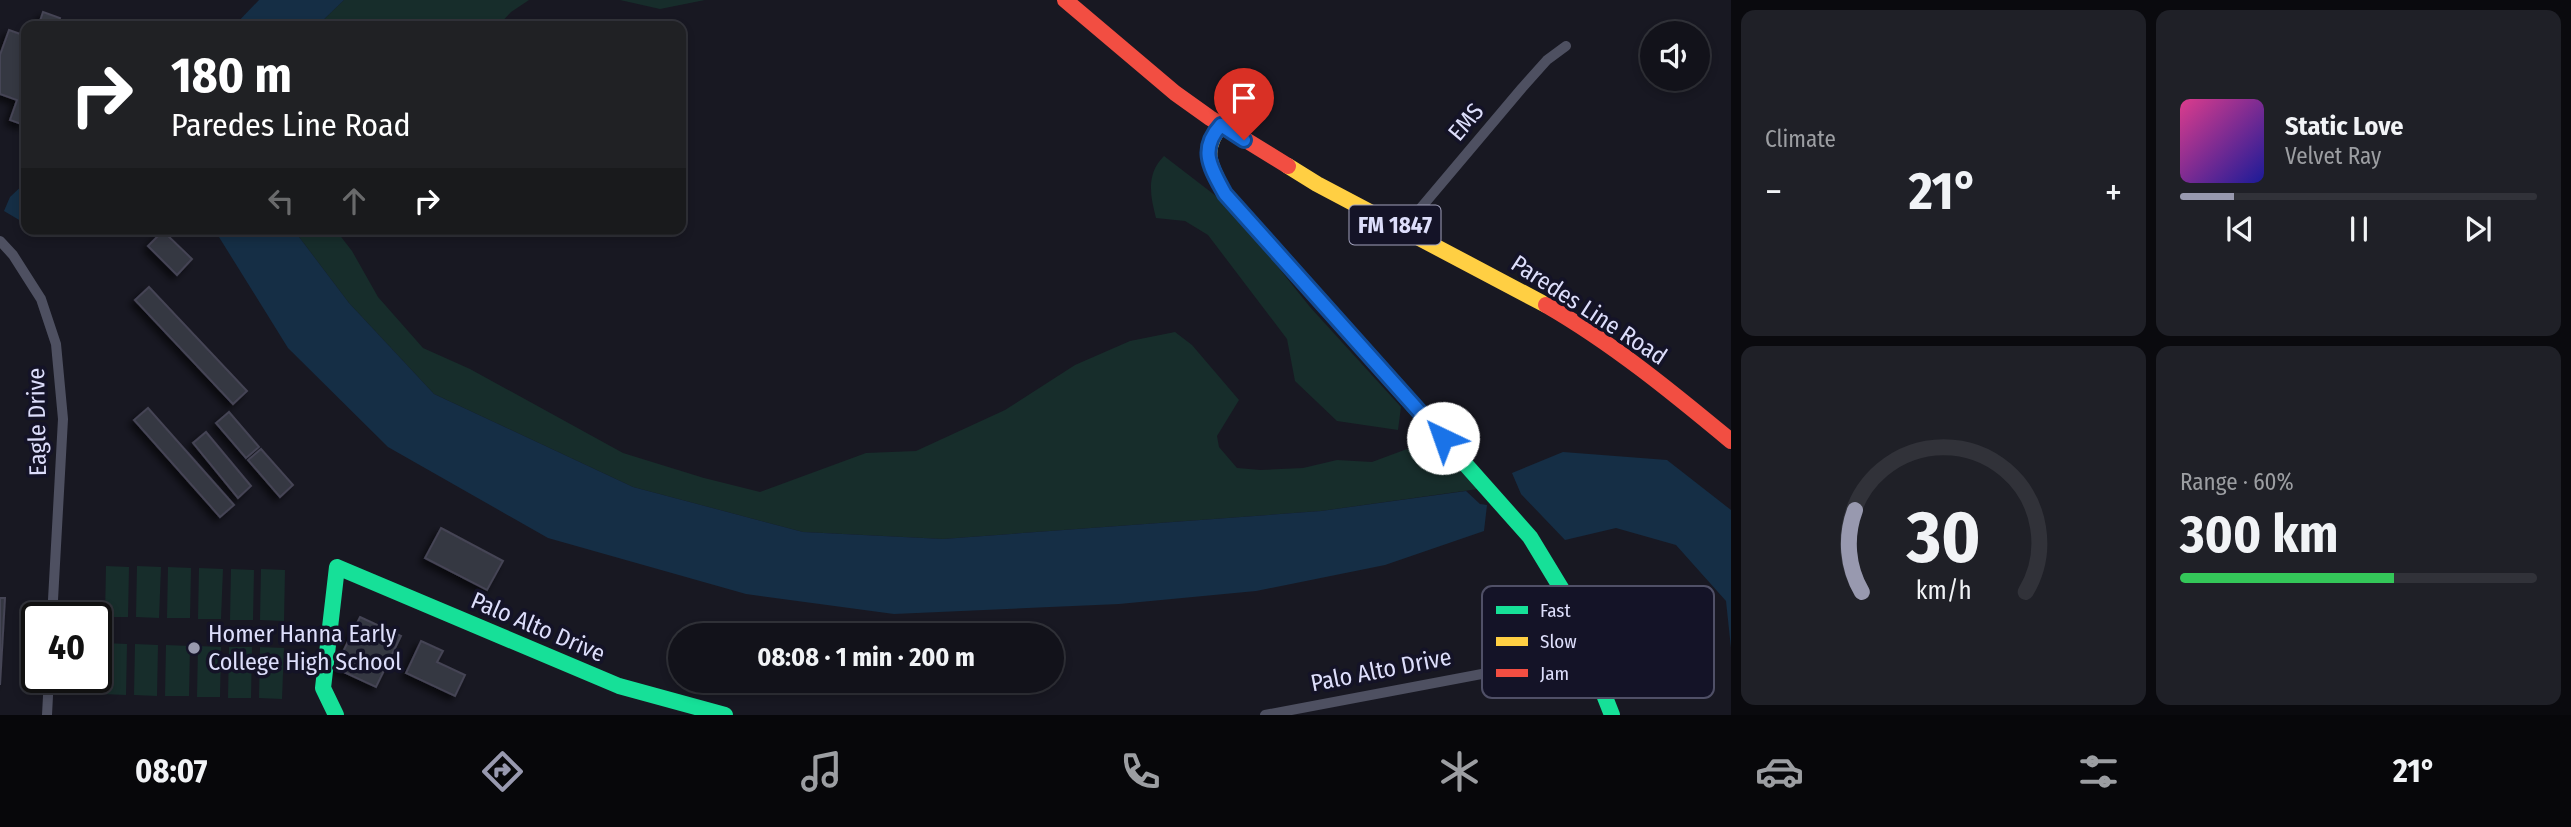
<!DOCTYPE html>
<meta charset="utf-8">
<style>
:root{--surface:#12121a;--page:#1f2027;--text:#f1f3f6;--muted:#9c9ea2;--line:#313239;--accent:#9899af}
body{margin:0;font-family:"Fira Sans Condensed",sans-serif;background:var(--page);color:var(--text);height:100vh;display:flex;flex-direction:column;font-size:26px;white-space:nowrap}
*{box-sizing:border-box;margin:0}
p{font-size:23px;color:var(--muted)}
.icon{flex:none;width:38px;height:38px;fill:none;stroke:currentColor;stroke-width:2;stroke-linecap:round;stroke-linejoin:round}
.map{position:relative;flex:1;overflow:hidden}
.details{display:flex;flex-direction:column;gap:10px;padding:10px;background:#0a0a0e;width:840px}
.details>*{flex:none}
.top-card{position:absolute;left:21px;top:21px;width:665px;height:214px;border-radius:14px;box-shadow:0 4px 10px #0003,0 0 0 2px var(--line);background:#202124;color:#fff;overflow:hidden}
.tools{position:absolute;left:1640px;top:21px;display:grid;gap:14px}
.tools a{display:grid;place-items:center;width:70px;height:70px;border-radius:50%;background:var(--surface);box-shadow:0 4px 10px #0003,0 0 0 2px var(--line);font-size:35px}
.speed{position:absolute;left:21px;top:602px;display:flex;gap:14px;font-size:35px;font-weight:700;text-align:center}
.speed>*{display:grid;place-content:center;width:91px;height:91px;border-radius:50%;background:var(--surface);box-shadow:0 4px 10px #0003,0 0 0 2px var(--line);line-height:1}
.speed .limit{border:4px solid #111;border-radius:10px;background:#fff;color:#111}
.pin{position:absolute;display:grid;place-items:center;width:60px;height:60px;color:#fff;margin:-72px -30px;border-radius:50% 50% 50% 0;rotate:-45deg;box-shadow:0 0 7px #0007}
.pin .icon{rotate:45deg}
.me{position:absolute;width:77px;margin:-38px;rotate:318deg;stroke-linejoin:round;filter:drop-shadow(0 0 5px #0008)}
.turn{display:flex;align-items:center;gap:24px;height:147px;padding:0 35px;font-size:32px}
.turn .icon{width:91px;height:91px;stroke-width:2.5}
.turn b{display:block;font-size:49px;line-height:60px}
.lanes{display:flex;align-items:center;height:66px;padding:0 35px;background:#0003;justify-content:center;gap:35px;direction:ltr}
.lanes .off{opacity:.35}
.big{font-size:52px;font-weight:700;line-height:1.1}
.details .card{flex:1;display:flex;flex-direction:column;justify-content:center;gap:10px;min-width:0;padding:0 24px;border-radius:14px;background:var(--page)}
.details .dial{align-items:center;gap:0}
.dial svg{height:182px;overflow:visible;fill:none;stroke:var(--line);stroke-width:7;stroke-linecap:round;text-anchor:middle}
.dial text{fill:var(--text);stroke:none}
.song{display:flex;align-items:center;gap:21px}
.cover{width:84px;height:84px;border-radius:10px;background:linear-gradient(135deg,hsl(330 70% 55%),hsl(240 70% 35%))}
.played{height:7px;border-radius:4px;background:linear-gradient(90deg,var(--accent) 15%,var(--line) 15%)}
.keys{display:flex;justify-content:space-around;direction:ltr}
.heat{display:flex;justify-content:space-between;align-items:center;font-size:38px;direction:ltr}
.charge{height:10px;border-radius:5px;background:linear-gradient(90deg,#34c759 60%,var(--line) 0)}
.details .tiles{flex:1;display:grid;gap:10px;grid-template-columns:repeat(2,1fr)}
.trip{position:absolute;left:668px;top:623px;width:396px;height:70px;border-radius:35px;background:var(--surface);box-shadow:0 4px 10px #0003,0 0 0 2px var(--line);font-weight:700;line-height:70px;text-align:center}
.tab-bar{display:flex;height:112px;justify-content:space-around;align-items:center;background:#07070a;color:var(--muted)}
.tab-bar .icon{width:49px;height:49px}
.tab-bar .current{color:var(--accent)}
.tab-bar b{font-size:32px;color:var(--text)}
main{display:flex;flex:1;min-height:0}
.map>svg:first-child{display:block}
.green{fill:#172d2b}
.water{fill:#152e45}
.building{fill:#363743;stroke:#454454;stroke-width:2;filter:url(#shadow)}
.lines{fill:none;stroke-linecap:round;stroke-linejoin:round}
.street{stroke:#4e5061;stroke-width:10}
.fast{stroke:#16e098;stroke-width:16}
.slow{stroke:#ffcf43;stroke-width:16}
.jam{stroke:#f24e42;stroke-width:16}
.route-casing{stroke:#114b97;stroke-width:18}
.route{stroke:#1a73e8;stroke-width:12}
.poi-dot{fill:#9899af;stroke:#141327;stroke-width:2.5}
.labels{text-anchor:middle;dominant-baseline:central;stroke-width:7;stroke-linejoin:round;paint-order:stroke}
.shield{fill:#141327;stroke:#a1a1bb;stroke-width:2}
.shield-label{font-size:23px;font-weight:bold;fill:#dddefb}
.street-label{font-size:24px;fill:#dddefb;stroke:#141327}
.poi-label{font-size:24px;fill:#dddefb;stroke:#141327;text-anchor:start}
.key{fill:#141327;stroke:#505067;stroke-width:2}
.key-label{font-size:19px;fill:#dddefb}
</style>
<main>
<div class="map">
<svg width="1731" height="715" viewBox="0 0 1731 715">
<defs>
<filter id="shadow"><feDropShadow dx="-4.5" dy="4.5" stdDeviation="3.5" flood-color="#0009"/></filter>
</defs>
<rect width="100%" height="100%" fill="#181822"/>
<path class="green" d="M344,0H529L511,12L498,26H317Z
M620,0H705L660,9Z
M1164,156L1229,206L1310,307L1401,407L1398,430L1337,421L1295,381L1287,339L1208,235L1185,221L1156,218C1150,195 1146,174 1164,156Z
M293,229H335L352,251L378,297L423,348L470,369L623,453L704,478L760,492L866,453L916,451L1005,410L1075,365L1130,341L1175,332L1192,345L1239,400L1217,436L1219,447L1237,468L1261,470L1303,468L1337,460L1372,462L1407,449H1433L1459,468L1478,489L1321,511L943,539L803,532L633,487L434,394L349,303Z
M106,566L129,567L128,617H105Z
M137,566L161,567L159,618L136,617Z
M168,567L191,568L190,618H167Z
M199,568L223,569L221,619H198Z
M231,569L254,570L253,620H230Z
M261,569L285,570L284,621L260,620Z
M104,643L127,644L126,695L102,694Z
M135,644L158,645L157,696L134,695Z
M166,645L190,646L189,696H165Z
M198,646L221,647L220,697H197Z
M229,647H252L251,698H228Z
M260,647L284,648L282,699L259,698Z"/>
<path class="water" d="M259,0H344L317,26H234Z
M26,182V224L4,211L10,197Z
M214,229H293L349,303L434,394L633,487L803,532L943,539L1321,511L1466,491L1480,504L1487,505L1484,531L1385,565L1256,591L1119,604L894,614L746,594L548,538L388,447L288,348Z
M1563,452L1667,460L1731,510V648L1726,601L1676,545L1616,528L1565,540L1521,494L1512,473Z"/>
<path class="building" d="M43,12L60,18L57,26H35L36,23L39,24Z
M9,30L26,36V118L24,125L10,120L17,100L0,94V55Z
M163,231L192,259L177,275L148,246Z
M149,287L247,391L233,404L135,300Z
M148,408L234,505L220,517L134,420Z
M229,412L259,447L246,458L216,423Z
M206,432L251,486L238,498L193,443Z
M261,449L293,485L280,497L248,460Z
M441,528L503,561L487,590L425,558Z
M0,598H5L0,685Z
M360,617L401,636L376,687L335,668Z
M421,641L443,651L437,662L465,675L455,696L406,673Z"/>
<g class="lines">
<path class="street" d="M1403,229L1522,88L1547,60L1566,46
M0,241L13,255L41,299L56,344L63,419L52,618
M47,715L49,677
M1265,715L1588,654"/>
<path class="fast" d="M1356,341L1530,537L1564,593L1612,715
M336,715L323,688L337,567L619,686L725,715"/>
<path class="slow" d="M1221,125C1200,152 1211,167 1225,194L1356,341
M1288,166L1317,184L1546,305"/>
<path class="jam" d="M1065,0L1175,93L1210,118L1288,166
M1546,305C1612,343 1672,392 1731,441"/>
</g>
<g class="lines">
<defs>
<path id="route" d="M1244,140L1221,125C1198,150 1211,168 1225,194L1443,438"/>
</defs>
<use href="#route" class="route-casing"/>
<use href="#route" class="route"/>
</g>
<circle class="poi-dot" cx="194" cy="648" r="7"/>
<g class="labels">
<rect class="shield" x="1349.5" y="205.5" width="91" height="39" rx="5"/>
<g class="shield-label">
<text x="1395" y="225">FM 1847</text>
</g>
<g class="street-label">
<text transform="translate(1466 122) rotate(-50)">EMS</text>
<text transform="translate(1589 310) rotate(33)">Paredes Line Road</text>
<text transform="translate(37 422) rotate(-91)">Eagle Drive</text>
<text transform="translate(538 627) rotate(23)">Palo Alto Drive</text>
<text transform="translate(1381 670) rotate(-11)">Palo Alto Drive</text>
</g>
<g class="poi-label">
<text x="208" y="634">Homer Hanna Early<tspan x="208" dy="28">College High School</tspan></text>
</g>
</g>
<rect x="1482" y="586" width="232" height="112" rx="10" class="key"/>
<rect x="1496" y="606" width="32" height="8" fill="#16e098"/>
<rect x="1496" y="637" width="32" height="9" fill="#ffcf43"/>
<rect x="1496" y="669" width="32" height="8" fill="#f24e42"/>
<g class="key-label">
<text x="1540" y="617">Fast</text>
<text x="1540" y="648">Slow</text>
<text x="1540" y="680">Jam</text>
</g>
</svg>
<div class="tools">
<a><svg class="icon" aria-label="sound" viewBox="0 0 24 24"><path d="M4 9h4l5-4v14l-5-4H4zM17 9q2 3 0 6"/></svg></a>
</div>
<div class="speed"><div class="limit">40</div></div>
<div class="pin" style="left:1244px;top:140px;background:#d93025"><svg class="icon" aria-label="arrive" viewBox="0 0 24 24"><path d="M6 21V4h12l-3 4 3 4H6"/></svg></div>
<svg class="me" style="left:1443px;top:438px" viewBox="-20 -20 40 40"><circle r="19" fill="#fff"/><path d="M0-13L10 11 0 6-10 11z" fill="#1a73e8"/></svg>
<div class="trip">08:08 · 1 min · 200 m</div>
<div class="top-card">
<div class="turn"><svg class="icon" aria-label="right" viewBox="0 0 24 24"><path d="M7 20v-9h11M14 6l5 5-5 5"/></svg><div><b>180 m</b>Paredes Line Road</div></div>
<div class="lanes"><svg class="icon off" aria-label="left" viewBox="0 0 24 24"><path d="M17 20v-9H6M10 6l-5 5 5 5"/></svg><svg class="icon off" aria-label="ahead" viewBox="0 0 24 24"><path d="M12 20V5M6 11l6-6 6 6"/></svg><svg class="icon" aria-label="right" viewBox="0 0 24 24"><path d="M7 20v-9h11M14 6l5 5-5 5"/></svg></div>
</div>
</div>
<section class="details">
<div class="tiles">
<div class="card"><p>Climate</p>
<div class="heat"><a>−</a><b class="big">21°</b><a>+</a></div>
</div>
<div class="card">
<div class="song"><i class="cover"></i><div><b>Static Love</b><p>Velvet Ray</p></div></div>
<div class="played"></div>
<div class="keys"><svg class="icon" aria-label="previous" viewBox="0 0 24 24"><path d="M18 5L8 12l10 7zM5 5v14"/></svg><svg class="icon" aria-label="pause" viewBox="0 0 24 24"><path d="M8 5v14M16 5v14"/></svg><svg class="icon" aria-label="next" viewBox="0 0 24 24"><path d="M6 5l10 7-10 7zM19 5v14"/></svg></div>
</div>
<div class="card dial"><svg viewBox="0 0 100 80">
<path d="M14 69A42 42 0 1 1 86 69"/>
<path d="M14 69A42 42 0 0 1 11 33" stroke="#9899af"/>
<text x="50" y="56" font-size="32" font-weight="700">30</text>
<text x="50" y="72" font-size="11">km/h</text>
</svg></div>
<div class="card"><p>Range · 60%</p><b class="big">300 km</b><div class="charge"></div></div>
</div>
</section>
</main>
<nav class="tab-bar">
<b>08:07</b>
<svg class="icon current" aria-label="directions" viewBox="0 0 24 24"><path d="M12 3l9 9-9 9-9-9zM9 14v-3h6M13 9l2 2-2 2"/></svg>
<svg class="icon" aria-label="music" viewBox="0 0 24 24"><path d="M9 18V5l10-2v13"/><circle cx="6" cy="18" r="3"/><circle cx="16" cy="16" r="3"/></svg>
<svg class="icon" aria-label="phone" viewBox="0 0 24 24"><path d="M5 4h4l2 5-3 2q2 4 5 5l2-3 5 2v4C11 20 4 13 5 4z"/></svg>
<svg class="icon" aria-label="climate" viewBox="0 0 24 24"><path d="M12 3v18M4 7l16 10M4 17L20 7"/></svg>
<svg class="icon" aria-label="car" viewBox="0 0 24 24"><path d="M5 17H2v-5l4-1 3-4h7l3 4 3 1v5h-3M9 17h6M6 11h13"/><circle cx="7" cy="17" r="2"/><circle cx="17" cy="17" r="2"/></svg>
<svg class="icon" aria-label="filters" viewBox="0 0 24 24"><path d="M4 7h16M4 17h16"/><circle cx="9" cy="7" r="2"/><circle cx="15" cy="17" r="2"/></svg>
<b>21°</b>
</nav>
